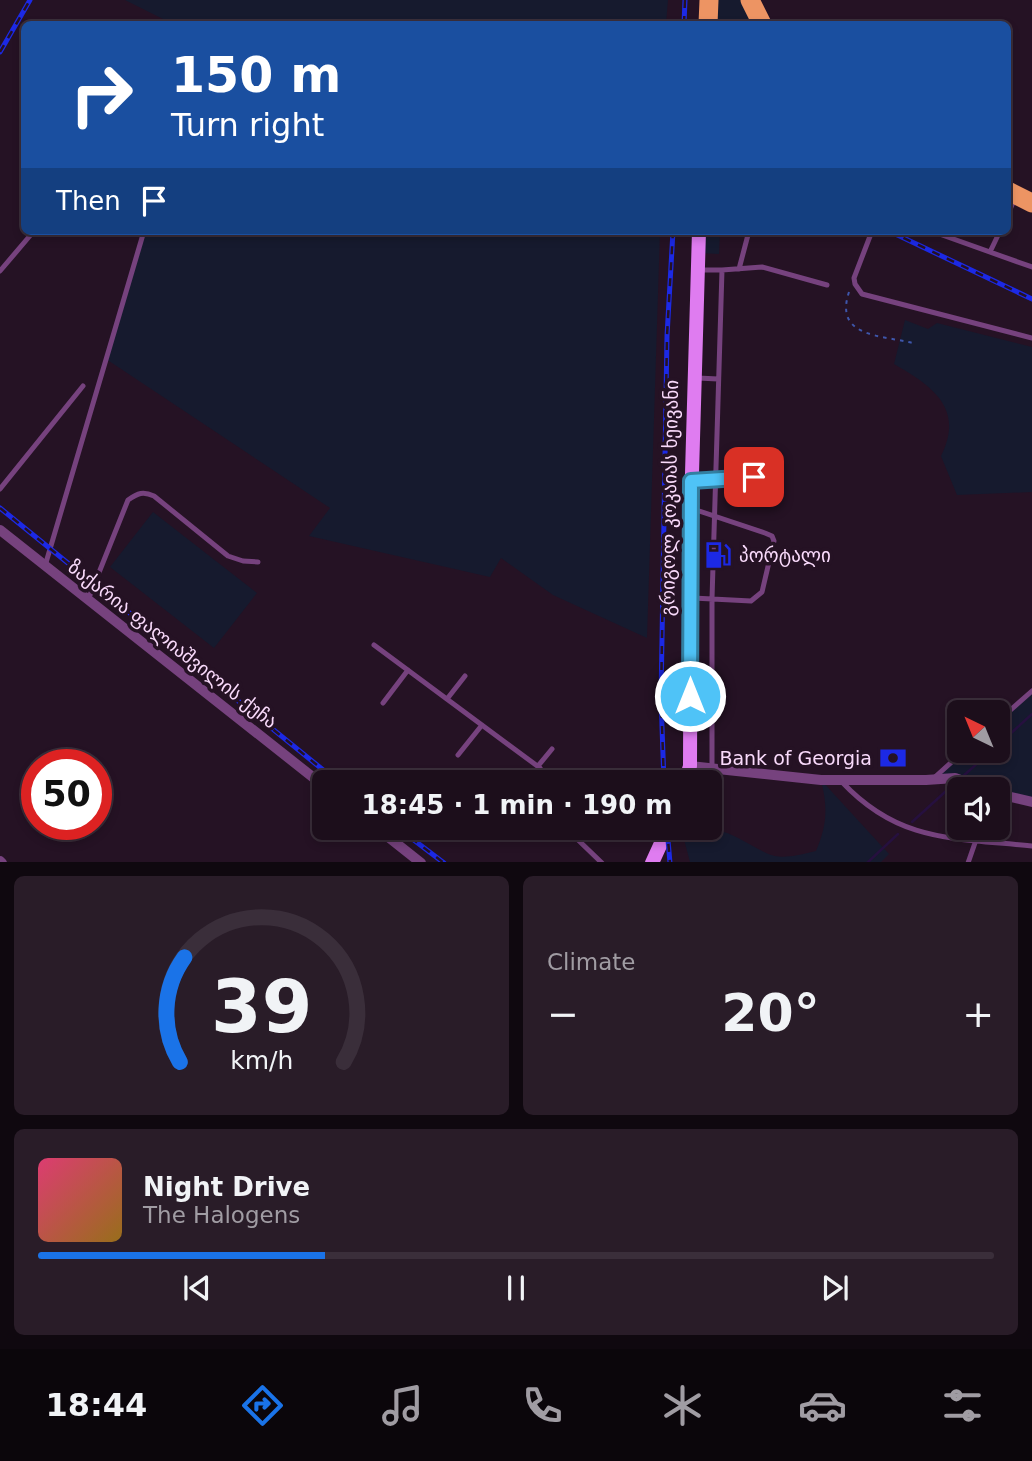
<!DOCTYPE html>
<meta charset="utf-8">
<style>
:root{--surface:#1c0e1b;--page:#291c28;--text:#f1f3f6;--muted:#a09ca3;--line:#3a2e3a;--accent:#1a73e8}
body{margin:0;font-family:"DejaVu Sans","Noto Sans Georgian",sans-serif;background:var(--page);color:var(--text);height:100vh;display:flex;flex-direction:column;font-size:26px;white-space:nowrap}
*{box-sizing:border-box;margin:0}
p{font-size:23px;color:var(--muted)}
.icon{flex:none;width:38px;height:38px;fill:none;stroke:currentColor;stroke-width:2;stroke-linecap:round;stroke-linejoin:round}
.map{position:relative;height:862px;overflow:hidden}
.drawer{display:flex;flex-direction:column;gap:14px;padding:14px;background:#0f080f;flex:1}
.drawer>*{flex:none}
.guide{position:absolute;left:21px;top:21px;width:990px;height:214px;border-radius:10px;box-shadow:0 4px 10px #0003,0 0 0 2px var(--line);background:#1a4fa0;color:#fff;overflow:hidden}
.needle{width:46px;rotate:317deg}
.controls{position:absolute;left:947px;top:700px;display:grid;gap:14px}
.controls a{display:grid;place-items:center;width:63px;height:63px;border-radius:10px;background:var(--surface);box-shadow:0 4px 10px #0003,0 0 0 2px var(--line);font-size:35px}
.speed{position:absolute;left:21px;top:749px;display:flex;gap:14px;font-size:35px;font-weight:700;text-align:center}
.speed>*{display:grid;place-content:center;width:91px;height:91px;border-radius:50%;background:var(--surface);box-shadow:0 4px 10px #0003,0 0 0 2px var(--line);line-height:1}
.speed .limit{border:10px solid #d22;background:#fff;color:#111}
.pin{position:absolute;display:grid;place-items:center;width:60px;height:60px;color:#fff;margin:-30px;border-radius:14px;box-shadow:0 4px 10px #0006}
.me{position:absolute;width:77px;margin:-38px;rotate:0deg;stroke-linejoin:round;filter:drop-shadow(0 0 5px #0008)}
.turn{display:flex;align-items:center;gap:24px;height:147px;padding:0 35px;font-size:32px}
.turn .icon{width:91px;height:91px;stroke-width:2.5}
.turn b{display:block;font-size:49px;line-height:60px}
.then{display:flex;align-items:center;height:66px;padding:0 35px;background:#0003;gap:14px;font-size:26px}
.big{font-size:52px;font-weight:600;line-height:1.1}
.drawer .widget{flex:1;display:flex;flex-direction:column;justify-content:center;gap:10px;min-width:0;padding:0 24px;border-radius:10px;background:var(--page)}
.drawer .dial{align-items:center;gap:0}
.dial svg{height:182px;overflow:visible;fill:none;stroke:var(--line);stroke-width:7;stroke-linecap:round;text-anchor:middle}
.dial text{fill:var(--text);stroke:none}
.song{display:flex;align-items:center;gap:21px}
.cover{width:84px;height:84px;border-radius:10px;background:linear-gradient(135deg,hsl(340 70% 55%),hsl(40 70% 35%))}
.played{height:7px;border-radius:4px;background:linear-gradient(90deg,var(--accent) 30%,var(--line) 30%)}
.keys{display:flex;justify-content:space-around;direction:ltr}
.heat{display:flex;justify-content:space-between;align-items:center;font-size:38px;direction:ltr}
.drawer .tiles{flex:1;display:grid;gap:14px;grid-template-columns:1fr 1fr}
.widget:last-child{grid-column:span 2}
.trip{position:absolute;left:312px;top:770px;width:410px;height:70px;border-radius:10px;background:var(--surface);box-shadow:0 4px 10px #0003,0 0 0 2px var(--line);font-weight:600;line-height:70px;text-align:center}
.tab-bar{display:flex;height:112px;justify-content:space-around;align-items:center;background:#0b060b;color:var(--muted)}
.tab-bar .icon{width:49px;height:49px}
.tab-bar .current{color:var(--accent)}
.tab-bar b{font-size:32px;color:var(--text)}
.map>svg:first-child{display:block}
.green{fill:#161a2e}
.lines{fill:none;stroke-linecap:round;stroke-linejoin:round}
.stream{stroke:#26103f;stroke-width:2.5}
.path{stroke:#3e56ab;stroke-width:2;stroke-dasharray:3.5 5;stroke-linecap:butt}
.lane{stroke:#76427e;stroke-width:5}
.street{stroke:#76427e;stroke-width:10}
.secondary{stroke:#df7cf0;stroke-width:14}
.highway{stroke:#ed9463;stroke-width:19}
.rail-casing{stroke:#1c29e5;stroke-width:5}
.rail{stroke:#251224;stroke-width:2.5;stroke-dasharray:8;stroke-linecap:butt}
.route-casing{stroke:#337fa1;stroke-width:18}
.route{stroke:#4fc3f7;stroke-width:12}
.labels{text-anchor:middle;dominant-baseline:central;stroke-width:7;stroke-linejoin:round;paint-order:stroke}
.street-label{font-size:19px;fill:#f9dafb;stroke:#251224}
.poi-label{font-size:19px;fill:#f9dafb;stroke:#251224;text-anchor:start}
</style>
<div class="map">
<svg width="1032" height="863" viewBox="0 0 1032 863">
<rect width="100%" height="100%" fill="#251224"/>
<path class="green" d="M125,0H668L666,24H173Z
M715,0H743L756,24H715Z
M144,231H660L647,638L553,595L501,558L490,577L309,536L330,508L106,359Z
M699,231H720L719,254L698,253Z
M905,320L928,329L937,323L1032,347V492L957,495L941,456C965,408 932,386 894,364Z
M153,512L257,593L214,648L110,567Z
M1032,691V801L998,789H985L934,778L964,751H998V721Z
M821,780L889,854L880,863L690,862L681,828C700,828 716,827 734,836C773,855 769,863 816,851C827,825 828,808 821,780Z"/>
<g class="lines">
<path class="stream" d="M998,745L1032,714
M961,778L991,751
M912,822L956,782
M867,863L898,834"/>
<path class="path" d="M849,292C834,337 880,335 913,343"/>
<path class="lane" d="M1008,214L1015,198
M872,231L854,278L855,284L862,294L1032,338
M931,231L1032,267
M990,252L1000,231
M739,269L749,231
M701,270H722L762,267L827,285
M0,271L34,231
M698,378L718,379
M695,481L754,477
M0,489L83,386
M693,509L765,533L772,536L774,541L762,592L751,601L693,598
M45,566L144,231
M88,600L128,500C138,493 143,491 154,496L228,556L243,561L258,562
M374,645L540,768L549,782
M447,699L465,676
M383,703L408,670
M998,721L1032,691
M458,755L482,725
M538,766L552,749
M712,768V599L722,270
M935,777L964,751
M842,782C899,843 955,838 1032,846
M569,828L574,836L602,863
M968,863L976,840"/>
<path class="street" d="M0,530L324,786
M690,766L821,780H926L955,778L985,789
M998,794L1032,802
M377,828L421,863
M0,861L2,863"/>
<path class="secondary" d="M685,782L690,766L691,508L699,231
M652,863L668,828"/>
<path class="highway" d="M750,0L762,24
M708,24L709,0
M1008,191L1032,203"/>
<defs>
<path id="rail" d="M684,24L685,0
M0,52L30,0
M889,231L1032,299
M0,508L338,782
M664,782L661,699L667,336L673,231
M398,828L444,863
M667,828L670,863"/>
</defs>
<use href="#rail" class="rail-casing"/>
<use href="#rail" class="rail"/>
</g>
<g class="lines">
<defs>
<path id="route" d="M690,696L691,481L754,477"/>
</defs>
<use href="#route" class="route-casing"/>
<use href="#route" class="route"/>
</g>
<defs>
<symbol id="fuel-bare" viewBox="-9 -9 18 18"><path d="M-5.5-6h7V0h2V4h1.3V-2.5L3-4.5l.8-.8L6-3V5H2.5V1h-1V6h-7ZM-4.2-4.7v3.2H.2V-4.7Z" fill="#1c29e5" stroke="#251224" stroke-width="2.5" paint-order="stroke"/></symbol>
<symbol id="bank-bare" viewBox="-9 -9 18 18"><path d="M-6-4H6V4H-6ZM0-2.3a2.3 2.3 0 1 0 0 4.6a2.3 2.3 0 1 0 0-4.6Z" fill="#1c29e5" stroke="#251224" stroke-width="2.5" paint-order="stroke"/></symbol>
</defs>
<g fill-rule="evenodd">
<use href="#fuel-bare" x="699" y="536" width="38" height="38"/>
<use href="#bank-bare" x="874" y="739" width="38" height="38"/>
</g>
<g class="labels">
<g class="street-label">
<text transform="translate(669 498) rotate(-89)">გრიგოლ კოკაიას ხეივანი</text>
<text transform="translate(173 644) rotate(38)">ზაქარია ფალიაშვილის ქუჩა</text>
</g>
<g class="poi-label">
<text x="739" y="555">პორტალი</text>
<text x="872" y="758" text-anchor="end">Bank of Georgia</text>
</g>
</g>
</svg>
<div class="controls">
<a><svg class="needle" viewBox="-14 -14 28 28"><path d="M0-13l5 13h-10z" fill="#e53935"/><path d="M0 13l5-13h-10z" fill="#a09ca3"/></svg></a>
<a><svg class="icon" aria-label="sound" viewBox="0 0 24 24"><path d="M4 9h4l5-4v14l-5-4H4zM17 9q2 3 0 6"/></svg></a>
</div>
<div class="speed"><div class="limit">50</div></div>
<div class="pin" style="left:754px;top:477px;background:#d93025"><svg class="icon" aria-label="arrive" viewBox="0 0 24 24"><path d="M6 21V4h12l-3 4 3 4H6"/></svg></div>
<svg class="me" style="left:690px;top:696px" viewBox="-20 -20 40 40"><circle r="17" fill="#4fc3f7" stroke="#fff" stroke-width="3"/><path d="M0-11L8 9 0 5-8 9z" fill="#fff"/></svg>
<div class="trip">18:45 · 1 min · 190 m</div>
<div class="guide">
<div class="turn"><svg class="icon" aria-label="right" viewBox="0 0 24 24"><path d="M7 20v-9h11M14 6l5 5-5 5"/></svg><div><b>150 m</b>Turn right</div></div>
<div class="then">Then<svg class="icon" aria-label="arrive" viewBox="0 0 24 24"><path d="M6 21V4h12l-3 4 3 4H6"/></svg></div>
</div>
</div>
<section class="drawer">
<div class="tiles">
<div class="widget dial"><svg viewBox="0 0 100 80">
<path d="M14 69A42 42 0 1 1 86 69"/>
<path d="M14 69A42 42 0 0 1 16 23" stroke="#1a73e8"/>
<text x="50" y="56" font-size="32" font-weight="700">39</text>
<text x="50" y="72" font-size="11">km/h</text>
</svg></div>
<div class="widget"><p>Climate</p>
<div class="heat"><a>−</a><b class="big">20°</b><a>+</a></div>
</div>
<div class="widget">
<div class="song"><i class="cover"></i><div><b>Night Drive</b><p>The Halogens</p></div></div>
<div class="played"></div>
<div class="keys"><svg class="icon" aria-label="previous" viewBox="0 0 24 24"><path d="M18 5L8 12l10 7zM5 5v14"/></svg><svg class="icon" aria-label="pause" viewBox="0 0 24 24"><path d="M8 5v14M16 5v14"/></svg><svg class="icon" aria-label="next" viewBox="0 0 24 24"><path d="M6 5l10 7-10 7zM19 5v14"/></svg></div>
</div>
</div>
</section>
<nav class="tab-bar">
<b>18:44</b>
<svg class="icon current" aria-label="directions" viewBox="0 0 24 24"><path d="M12 3l9 9-9 9-9-9zM9 14v-3h6M13 9l2 2-2 2"/></svg>
<svg class="icon" aria-label="music" viewBox="0 0 24 24"><path d="M9 18V5l10-2v13"/><circle cx="6" cy="18" r="3"/><circle cx="16" cy="16" r="3"/></svg>
<svg class="icon" aria-label="phone" viewBox="0 0 24 24"><path d="M5 4h4l2 5-3 2q2 4 5 5l2-3 5 2v4C11 20 4 13 5 4z"/></svg>
<svg class="icon" aria-label="climate" viewBox="0 0 24 24"><path d="M12 3v18M4 7l16 10M4 17L20 7"/></svg>
<svg class="icon" aria-label="car" viewBox="0 0 24 24"><path d="M5 17H2v-5l4-1 3-4h7l3 4 3 1v5h-3M9 17h6M6 11h13"/><circle cx="7" cy="17" r="2"/><circle cx="17" cy="17" r="2"/></svg>
<svg class="icon" aria-label="filters" viewBox="0 0 24 24"><path d="M4 7h16M4 17h16"/><circle cx="9" cy="7" r="2"/><circle cx="15" cy="17" r="2"/></svg>
</nav>
